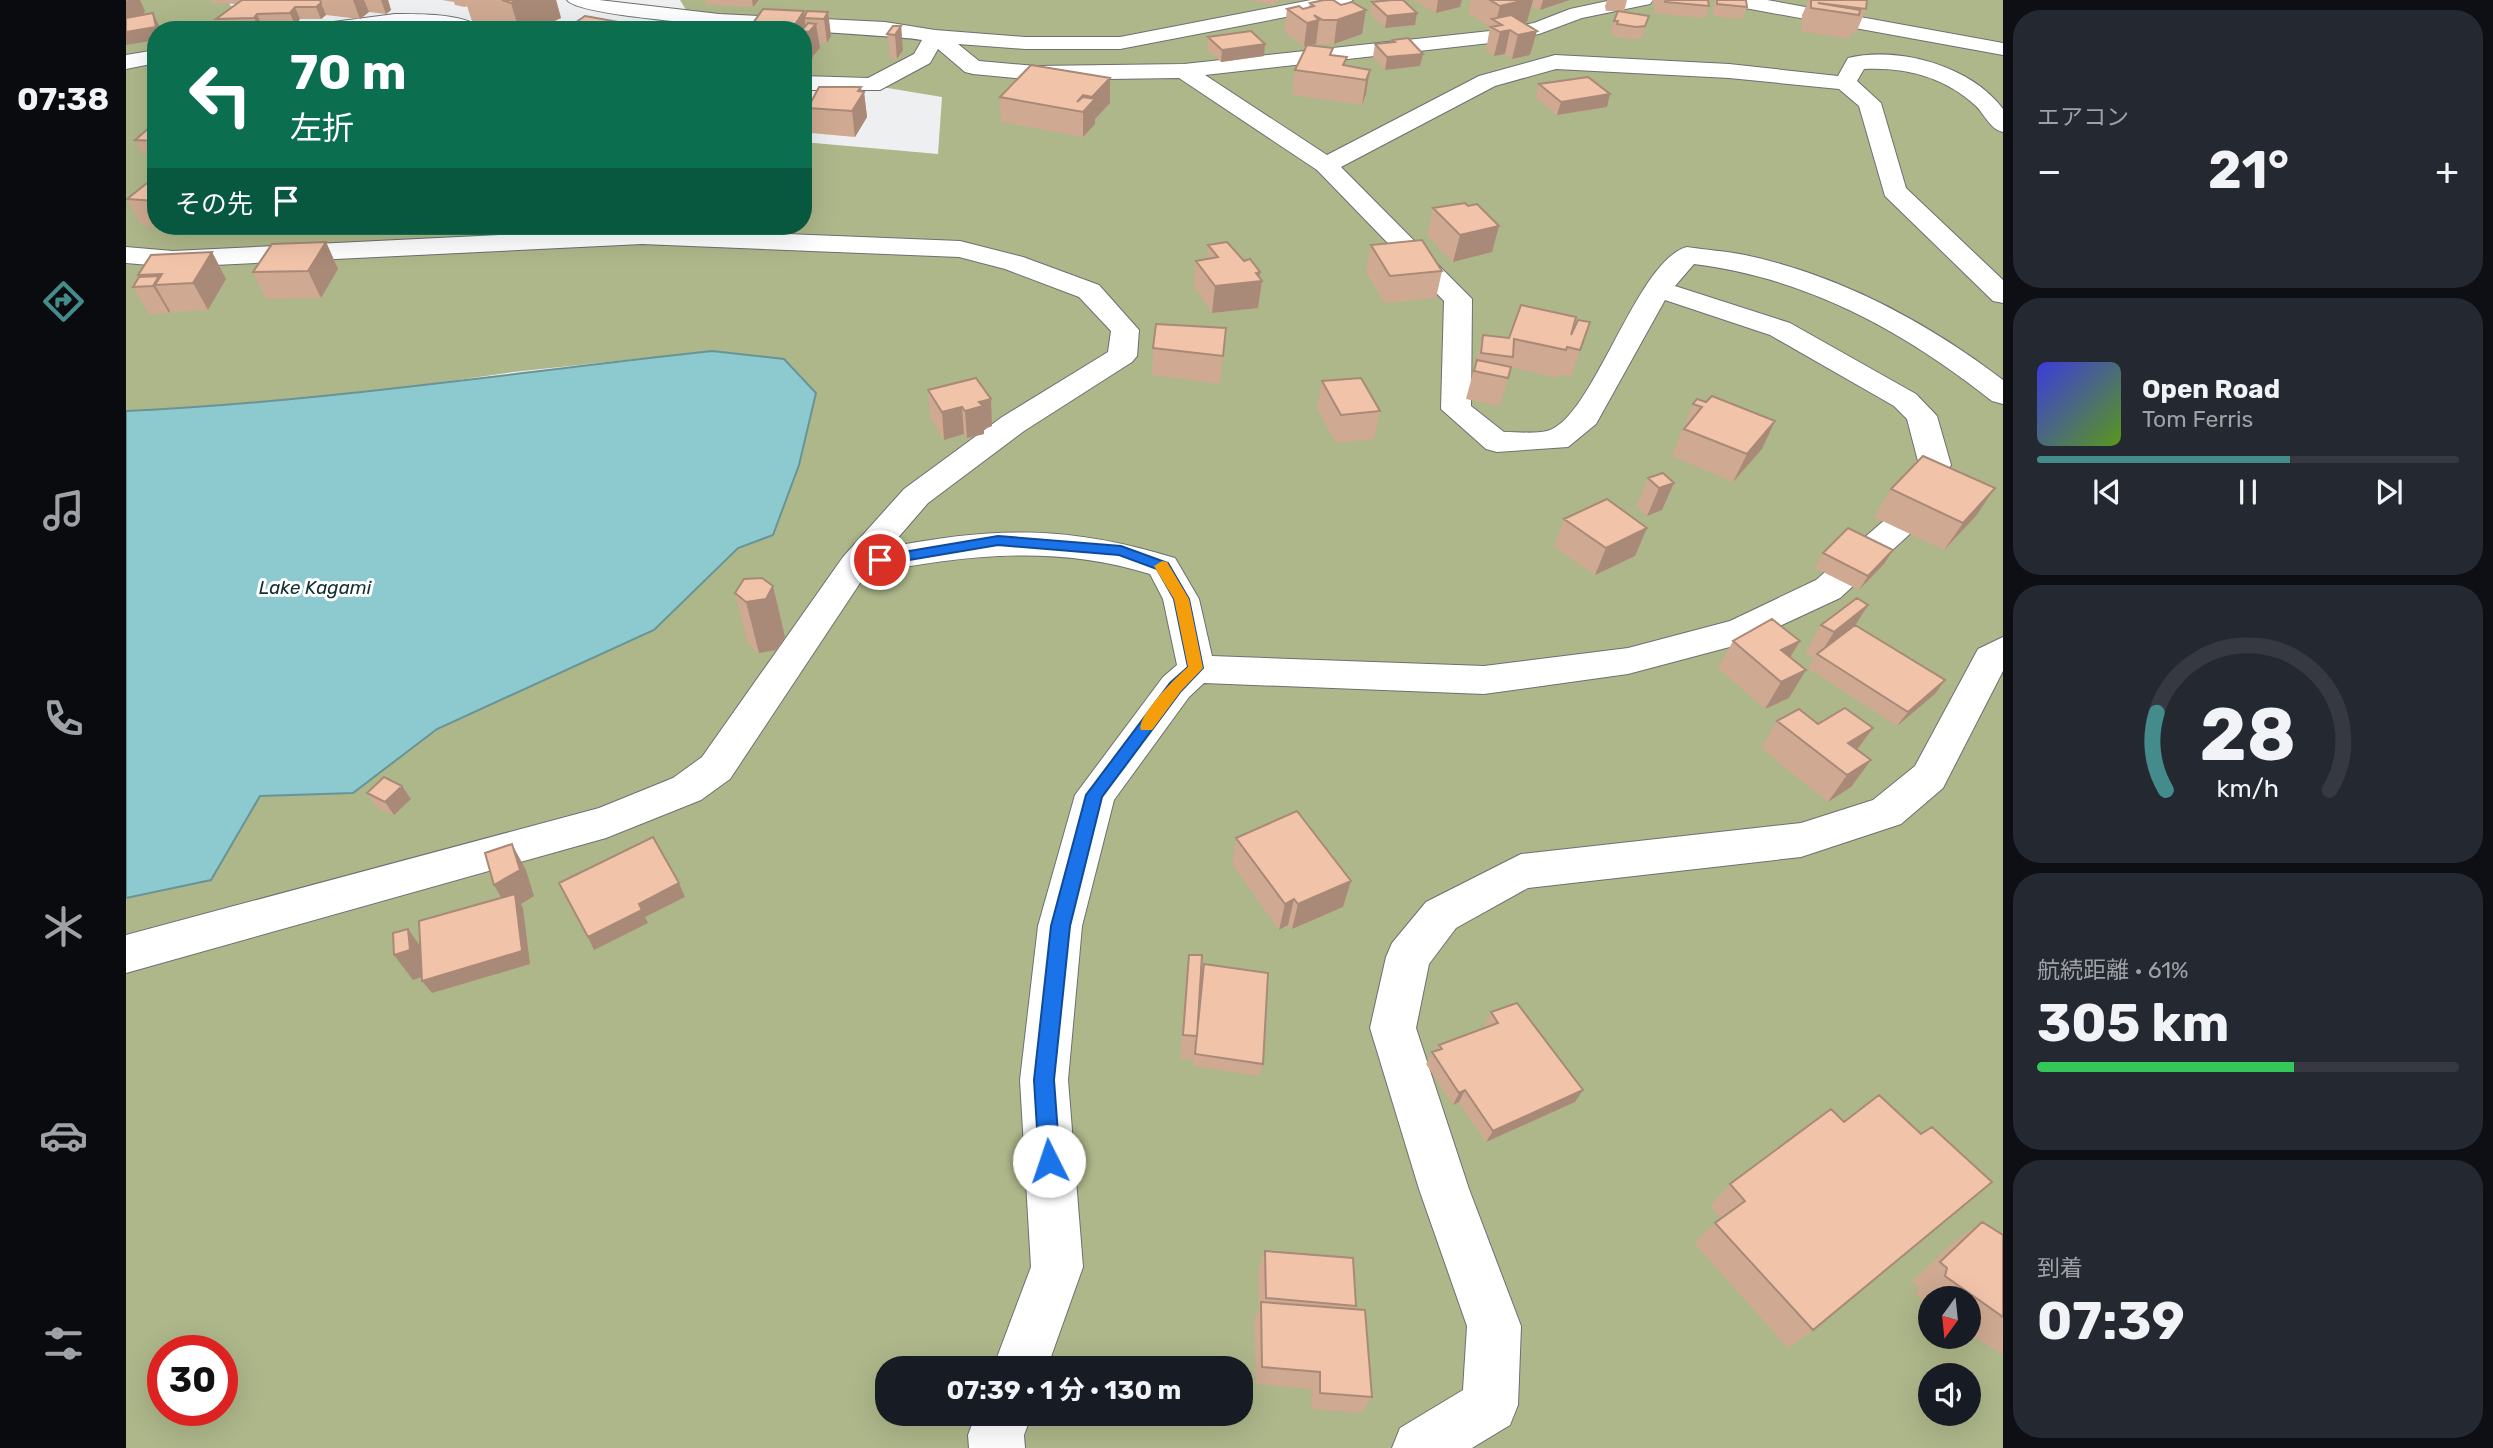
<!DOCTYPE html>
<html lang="ja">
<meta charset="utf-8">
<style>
:root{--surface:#171b24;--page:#242831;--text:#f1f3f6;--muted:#9ea1a6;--line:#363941;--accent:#448c8c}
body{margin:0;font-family:Rubik,"Noto Sans JP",sans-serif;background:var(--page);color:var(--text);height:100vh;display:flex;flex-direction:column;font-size:26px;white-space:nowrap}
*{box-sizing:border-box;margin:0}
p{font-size:23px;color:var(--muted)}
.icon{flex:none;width:38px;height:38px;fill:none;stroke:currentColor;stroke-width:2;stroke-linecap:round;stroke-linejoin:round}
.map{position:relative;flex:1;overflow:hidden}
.side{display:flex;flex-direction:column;gap:10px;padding:10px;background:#0d0f14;width:490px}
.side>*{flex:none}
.banner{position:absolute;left:21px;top:21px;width:665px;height:214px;border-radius:28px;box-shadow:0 7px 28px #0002;background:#0b6e4f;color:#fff;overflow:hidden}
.needle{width:46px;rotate:195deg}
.fabs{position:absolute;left:1792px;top:1286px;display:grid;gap:14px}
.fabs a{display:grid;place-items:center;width:63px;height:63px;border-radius:50%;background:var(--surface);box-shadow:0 7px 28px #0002;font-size:35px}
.speed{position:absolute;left:21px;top:1335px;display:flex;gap:14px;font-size:35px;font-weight:700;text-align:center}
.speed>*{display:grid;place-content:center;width:91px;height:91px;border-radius:50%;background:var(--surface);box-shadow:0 7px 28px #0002;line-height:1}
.speed .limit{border:10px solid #d22;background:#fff;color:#111}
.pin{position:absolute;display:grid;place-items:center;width:60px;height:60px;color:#fff;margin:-30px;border:4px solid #fff;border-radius:50%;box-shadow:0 2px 7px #0007}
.me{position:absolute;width:77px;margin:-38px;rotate:356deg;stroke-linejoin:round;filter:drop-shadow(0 0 5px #0008)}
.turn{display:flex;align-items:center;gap:24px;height:147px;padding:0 28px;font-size:32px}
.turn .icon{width:91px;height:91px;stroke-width:2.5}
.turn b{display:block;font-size:49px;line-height:60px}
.then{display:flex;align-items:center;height:66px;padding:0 28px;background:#0003;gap:14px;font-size:26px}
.big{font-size:52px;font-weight:700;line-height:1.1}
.side .card{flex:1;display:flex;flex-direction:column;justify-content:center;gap:10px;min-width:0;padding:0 24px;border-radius:28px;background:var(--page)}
.side .dial{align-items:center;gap:0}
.dial svg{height:182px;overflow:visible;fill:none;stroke:var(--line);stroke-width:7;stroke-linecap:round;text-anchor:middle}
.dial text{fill:var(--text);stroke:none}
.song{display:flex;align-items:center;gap:21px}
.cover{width:84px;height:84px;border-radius:10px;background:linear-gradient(135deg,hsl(240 70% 55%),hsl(90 70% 35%))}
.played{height:7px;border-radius:4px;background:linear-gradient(90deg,var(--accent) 60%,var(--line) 60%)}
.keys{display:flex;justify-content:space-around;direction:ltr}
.heat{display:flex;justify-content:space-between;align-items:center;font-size:38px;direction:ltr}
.charge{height:10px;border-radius:5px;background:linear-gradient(90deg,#34c759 61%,var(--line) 0)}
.trip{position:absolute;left:749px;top:1356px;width:378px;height:70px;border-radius:28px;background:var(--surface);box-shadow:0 7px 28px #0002;font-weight:700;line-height:70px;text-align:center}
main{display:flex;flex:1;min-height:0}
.tab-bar{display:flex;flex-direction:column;width:126px;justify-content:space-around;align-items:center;background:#090b0e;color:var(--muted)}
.tab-bar .icon{width:49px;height:49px}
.tab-bar .current{color:var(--accent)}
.tab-bar b{font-size:32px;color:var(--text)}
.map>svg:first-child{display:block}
.forest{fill:#aeb78a;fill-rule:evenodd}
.water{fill:#8dcacf;stroke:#699497;stroke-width:2}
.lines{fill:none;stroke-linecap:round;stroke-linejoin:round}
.minor-casing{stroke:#6d6f70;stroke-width:2}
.minor{fill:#fff;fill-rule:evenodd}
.wall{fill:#cfa992}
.shaded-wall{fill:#a98977}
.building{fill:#f1c4aa;stroke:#a98977;stroke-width:2}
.route{fill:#1a73e8;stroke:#114b97;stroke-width:2}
.slow{fill:#f59e0b}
.labels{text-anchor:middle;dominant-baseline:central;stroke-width:6;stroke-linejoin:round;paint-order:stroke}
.water-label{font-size:19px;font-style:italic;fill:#0f2f31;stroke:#fff}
</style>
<main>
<nav class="tab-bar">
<b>07:38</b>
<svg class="icon current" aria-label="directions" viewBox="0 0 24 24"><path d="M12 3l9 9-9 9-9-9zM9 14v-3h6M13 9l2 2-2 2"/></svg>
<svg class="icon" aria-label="music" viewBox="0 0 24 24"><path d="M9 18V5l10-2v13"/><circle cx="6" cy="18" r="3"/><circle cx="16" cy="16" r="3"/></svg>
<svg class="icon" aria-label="phone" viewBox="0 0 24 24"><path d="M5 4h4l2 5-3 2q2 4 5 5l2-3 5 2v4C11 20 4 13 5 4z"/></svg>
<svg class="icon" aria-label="climate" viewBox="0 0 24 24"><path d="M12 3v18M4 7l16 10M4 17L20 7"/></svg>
<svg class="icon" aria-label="car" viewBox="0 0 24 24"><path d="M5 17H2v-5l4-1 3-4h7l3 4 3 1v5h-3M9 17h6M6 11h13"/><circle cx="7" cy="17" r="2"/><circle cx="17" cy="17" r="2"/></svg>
<svg class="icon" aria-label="filters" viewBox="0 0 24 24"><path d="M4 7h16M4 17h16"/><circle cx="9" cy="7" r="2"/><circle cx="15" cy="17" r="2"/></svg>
</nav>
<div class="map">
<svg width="1877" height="1448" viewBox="0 0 1877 1448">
<rect width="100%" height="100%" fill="#edeff1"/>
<path class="forest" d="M0,0H100L114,16L169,30H30V226H677V142L812,154L816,97L677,74V30H572L554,0H1877V1448H0V898L85,880L134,796L227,793L311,729L528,630L612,548L647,535L673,465L690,394L586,351L387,372L236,394L93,407L0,411ZM1804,1298H1843V1337H1804ZM37,1351H96V1410H37ZM761,1368H1115V1414H761ZM1804,1376H1843V1414H1804Z"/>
<path class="water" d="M586,351L658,359L690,393L673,465L647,535L612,548L528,630L311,729L227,793L134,796L85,880L0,898V411C196,402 390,372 586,351Z"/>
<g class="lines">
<defs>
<path id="minor" d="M441,0H473L593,14L759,22L809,30L899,37H994L1185,0H1227L1217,6L994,49H899L832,44L853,61L910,66L1058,64L1364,31L1408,23L1444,9L1486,0H1527L1524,4L1456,18L1413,34L1364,43L1079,75L1201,155L1353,76L1429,55L1603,64L1712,76L1722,58C1774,46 1845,66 1877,109V132C1864,129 1859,115 1850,106C1819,77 1779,67 1738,69L1731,81L1755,103L1780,188L1877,280V303L1867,301L1759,196L1733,106L1713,89L1603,78L1430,69L1369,86L1215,167L1346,299L1345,406L1378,432C1392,432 1408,434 1421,431C1467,420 1510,260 1561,247C1580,250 1600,251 1619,255C1713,275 1801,322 1877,380V404L1866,401C1778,331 1681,278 1568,264L1549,286L1664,323L1790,394L1811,416L1825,465L1786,532L1714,598L1615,644L1502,674L1358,694L1078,683L1063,697L988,800L956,926L942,1080L957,1267L921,1368H867L905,1267L894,1080L912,926L949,795L1037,677L1051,665L1037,599L1024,574C928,544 837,555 740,574L604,779L575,800L480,838L0,973V935L473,808L547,778L576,757L717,557L778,489L876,417L982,352L985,331L953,297L879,269L833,257L516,244L47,267L0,263V247L47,251L516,228L834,241L897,257L973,285L1013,330L1011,356L1006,362L898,431L802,503L764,547C870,526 946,526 1049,558L1073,599L1086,656L1358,666L1502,648L1604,621L1690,580L1762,517L1793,465L1781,419L1768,406L1644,335L1539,300L1470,424L1442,447L1371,452L1360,449L1315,409L1318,301L1191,170L1053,78L910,80L847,74L839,72L812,49L804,63L754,90H677V76L742,78L788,54L796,40C747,32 459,24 441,0Z
M1598,0H1641L1877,43V55L1608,6Z
M269,14C290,14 343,13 356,30L289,26L182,30L192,24Z
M30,50V63L0,69V55Z
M1877,637V671L1817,788L1775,824L1675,857L1402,888L1330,928L1303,964L1290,1028L1343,1189L1395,1326L1392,1405L1384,1425L1346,1448H1266L1274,1428L1337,1390L1341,1326L1293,1189L1244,1028L1260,957L1266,943L1300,902L1395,854L1675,823L1747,800L1789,766L1852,649Z
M850,1414H906L898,1435L899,1448H843L842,1435Z"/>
</defs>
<use href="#minor" class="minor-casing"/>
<use href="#minor" class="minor"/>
</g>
<path class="wall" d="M86,0H262L265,10L260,14L243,12L234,19L200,15L195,19H174L169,25L136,26L134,30H95L90,19L111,4L87,3Z
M316,0H430L435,18L410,30H373L346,21L341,6L339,7L329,5L328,2Z
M579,0H633L627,7L580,4Z
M1124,0H1153L1149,5Z
M1287,0H1336L1334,7L1310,13Z
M1345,0H1444L1414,10L1405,5L1401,22L1397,23L1404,55L1386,59L1379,54L1368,56L1360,50L1364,27L1342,13Z
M1481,0H1501L1498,12L1523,16L1515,39H1506L1487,36L1488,33H1484L1488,21L1492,11H1480L1479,6Z
M1526,0H1582L1583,6L1579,18L1535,14L1529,13L1528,4H1527Z
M1589,0H1620L1621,7L1616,19L1587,16V8Z
M1683,0H1741L1740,9L1730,33L1726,32L1723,39L1675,31L1676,15Z
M1246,2L1291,13L1289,25L1259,28L1244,14Z
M1184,3L1236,34L1208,44H1193L1190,42V44L1184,45L1206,55L1219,65L1244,70L1240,94L1236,105L1166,95L1169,70L1180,46H1178L1158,32L1161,9H1177L1183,7Z
M702,12L705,36L701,43L693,42L694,48L687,56V57L677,75V30H626L625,26Z
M775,26L777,50L771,59L764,58L761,34Z
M1082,37L1139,44L1138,56L1095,62L1081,49Z
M1267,40L1297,54L1294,66L1259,70L1247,57L1249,44L1267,42Z
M984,78V103L969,119V124L957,137L875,122L874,97Z
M1413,84L1484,94L1481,107L1431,115L1409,97Z
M735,87V91L738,92L741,117L729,137L685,133L682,108Z
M30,122V154L16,153L9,140Z
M30,176V226H50L48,228L15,225L1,199Z
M1342,206L1373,226L1366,252L1327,262L1301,235L1307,208Z
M100,226H152V227L149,232H104Z
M200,242L212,269L195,298L140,299L127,272Z
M1082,245L1118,261L1134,272L1133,277L1136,281L1132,308L1086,313L1068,287L1070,261L1081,259Z
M1245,245L1316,271L1310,298L1259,303L1240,272Z
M86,252L100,279L82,310L44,312V311L43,313L23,314L7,287L13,277L12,275Z
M1464,322L1445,377L1432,374L1431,378L1385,367L1374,406L1340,399L1357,335L1383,338L1445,335Z
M1100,328L1094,384L1026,375L1027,348Z
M1196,381L1254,411L1248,439L1210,443L1191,409Z
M802,390L865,399L866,426L858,429V434L841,438L838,434L818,440L804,418Z
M1580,402L1636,449L1607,482L1546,456L1567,404Z
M1537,473L1536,510L1521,516L1510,506L1522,478Z
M1765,489L1850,516L1818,550L1748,517Z
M1438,519L1509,556L1469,575L1428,547Z
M1697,553L1758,564L1733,590L1689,568Z
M647,586L659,637L651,650L633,653L622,644L609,593Z
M1695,625L1819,680L1809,694L1771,726L1682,668L1688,659L1679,653Z
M1607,641L1664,657L1663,698L1639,709L1592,668Z
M1651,721L1747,728L1731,750L1725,787L1702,802L1635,748Z
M276,786L285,799L268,815L250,807L241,793Z
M1110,838L1225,881L1217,907L1166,929L1162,925L1153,930L1106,864Z
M1063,955L1071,1029L1078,964L1137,1064L1134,1076L1067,1066L1070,1041L1067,1060L1054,1059L1060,980Z
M1365,1012L1449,1102L1360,1142L1333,1102L1327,1105L1300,1064L1306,1052L1311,1051L1313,1045L1361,1027L1359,1025Z
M1718,1122L1795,1134L1687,1330L1662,1348L1568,1243L1589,1223L1595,1218L1584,1206L1604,1184Z
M1856,1222L1877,1235V1355L1843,1333V1298H1804V1305L1790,1295L1792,1287L1786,1281L1828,1242Z
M1139,1251L1230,1306L1228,1309L1246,1397L1235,1413L1186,1409L1185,1389L1130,1384L1128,1320L1133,1307L1132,1270Z"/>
<path class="shaded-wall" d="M2,0H14L19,11L13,25L0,26V1Z
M227,0H238L243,12L234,19Z
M255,0H262L265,10L260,14Z
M391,0H430L435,18L410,30H393L385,3Z
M626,0H633L627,7Z
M1312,0H1336L1334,7L1310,13Z
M1399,0H1407L1401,22L1375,28L1376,25L1370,21L1374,6Z
M1417,0H1444L1414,10Z
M195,3L200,15L195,19L190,7Z
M169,7L174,19L169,25L164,13Z
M1240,10L1236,34L1208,44L1211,20Z
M678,11L680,32L677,30H666Z
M702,12L705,36L701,43L698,19Z
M27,13L33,25L34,30H30V40L0,45V32Z
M1291,13L1289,25L1259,28L1261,16Z
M131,14L136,26L134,30L128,18Z
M1193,20L1190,44L1178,46L1181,23Z
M504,24L505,30H497Z
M690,24L694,48L687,56V57L677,75V44L684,34L683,32Z
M775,26L777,50L771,59L769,35Z
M1384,30L1379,54L1368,56L1374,32Z
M1411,31L1404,55L1386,59L1392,35Z
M1139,44L1138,56L1095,62L1096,50Z
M1297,54L1294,66L1259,70L1261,57Z
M1244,70L1240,94L1236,105L1240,80Z
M984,78V103L969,119V124L957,137V112L966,102V97Z
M735,87L736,95L738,92L741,117L729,137L726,111L732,91Z
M1484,94L1481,107L1431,115L1435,102Z
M146,226H152V227L149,232Z
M1373,226L1366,252L1327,262L1334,235Z
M200,242L212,269L195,298L182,271Z
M86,252L100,279L82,310L67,283Z
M1134,272L1133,281H1136L1132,308L1086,313L1089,286Z
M33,276L38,285H29L44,311L43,313L27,286Z
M865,399L866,426L858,429V434L841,438L839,411L853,402Z
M836,407L838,434L818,440L816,412Z
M1649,421L1636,449L1607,482L1621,454Z
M1548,483L1536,510L1521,516L1533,488Z
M1869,488L1850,516L1818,550L1837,523Z
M1521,528L1509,556L1469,575L1480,548Z
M1767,550L1758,564L1733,590L1742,576Z
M647,586L659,637L651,650L633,653L620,602Z
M1742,605L1725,632L1693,656L1708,632Z
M1674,641L1657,669L1655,650Z
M1680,670L1663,698L1639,709L1655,682Z
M1819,680L1809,694L1771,726L1782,712Z
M1747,728L1727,755L1722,743Z
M1745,760L1725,787L1702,802L1721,775Z
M276,786L285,799L268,815L259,802Z
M386,844L400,870L408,896L395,904L397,908L404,964L306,993L296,981L383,911L368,885Z
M1225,881L1217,907L1166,929L1172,904Z
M553,883L559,897L519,917L522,923L468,950L462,937L513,904Z
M1168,899L1162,925L1153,930L1159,904Z
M282,929L300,954L302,975L287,980L268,955Z
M1339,1090L1333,1102L1327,1105L1333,1093Z
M1457,1090L1449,1102L1360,1142L1367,1131Z"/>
<path class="building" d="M116,0H194L195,3L190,7H169L164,13L131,14L128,18L90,19Z
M376,0H391L385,3Z
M1198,0H1207L1215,5L1226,2L1240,10L1211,20H1197L1188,15L1193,20L1181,23L1161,9L1173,6L1177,9L1188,6L1184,3Z
M1266,0H1277L1291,13L1261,16L1246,2Z
M1364,0H1399L1374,6Z
M1540,0H1582L1583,6L1539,2Z
M1591,0H1620L1621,7L1591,4Z
M1685,0H1741L1740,9L1692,3L1734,10L1733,15L1685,8Z
M637,9L678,11L666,29L625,26Z
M681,11L702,12L698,19L678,18Z
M1492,11L1523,16L1519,26L1510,27L1491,24L1492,21H1488Z
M27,13L30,27L0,32V18Z
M1385,15L1411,31L1392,35L1384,30L1374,32L1365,27L1376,25L1366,19Z
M459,16L504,24L497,30L440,29Z
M682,23L690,24L683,32L677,31V30H676Z
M767,26H775L769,35L761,34Z
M1125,31L1139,44L1096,50L1082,37Z
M677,33H684L677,44Z
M1282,38L1297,54L1261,57L1249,44L1269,42L1267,40Z
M1181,45L1207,48L1204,55L1221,57L1217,65L1244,70L1240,80L1169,70Z
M905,65L984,78L966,97L957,95L951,102L957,97L969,99L957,112L874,97Z
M1462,77L1484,94L1435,102L1413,84Z
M693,87H735L732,91L738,92L726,111L682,108Z
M30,122V141L9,140Z
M30,176V201L1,199Z
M1339,203L1342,206L1351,204L1373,226L1334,235L1307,208Z
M1296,240L1316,271L1264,276L1245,245Z
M200,242L182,271L127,272L146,244Z
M1101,242L1118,261L1124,259L1134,272L1130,273L1136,281L1089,286L1070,261L1092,257L1082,245Z
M86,252L67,283L29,285L36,274L12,275L25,255Z
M33,276L27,286L7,287L13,277Z
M1395,305L1450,317L1445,335L1452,320L1464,322L1454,350L1441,347L1440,350L1388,339L1387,357L1355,353L1357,335L1383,338Z
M1030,324L1100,328L1097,356L1027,348Z
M1351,360L1385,367L1382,378L1348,371Z
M850,378L865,399L853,402L857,406L839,411L836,407L816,412L802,390Z
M1235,378L1254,411L1215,415L1196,381Z
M1586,396L1649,421L1621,454L1558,429L1576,407L1567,404L1571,399L1580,402Z
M1797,456L1869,488L1837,523L1765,489Z
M1537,473L1548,483L1533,488L1522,478Z
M1481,499L1521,528L1480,548L1438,519Z
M1722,528L1767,550L1742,576L1697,553Z
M636,578L647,586L640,599L620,602L609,593L618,579Z
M1731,598L1742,605L1708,632L1695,625Z
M1646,619L1674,641L1655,650L1680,670L1655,682L1607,641Z
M1729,625L1819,680L1782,712L1691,654Z
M1719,708L1747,728L1722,743L1745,760L1721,775L1651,721L1673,709L1692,724Z
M258,777L276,786L259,802L241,793Z
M1171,811L1225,881L1172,904L1168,899L1159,904L1110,838Z
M527,837L553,883L513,904L516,910L462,937L433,883Z
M386,844L394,870L368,885L359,853Z
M389,894L396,951L296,981L293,921Z
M282,929L284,950L268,955L267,933Z
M1063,955H1076L1071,1036L1057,1035Z
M1078,964L1142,973L1137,1064L1069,1054Z
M1391,1003L1457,1090L1367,1131L1339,1090L1333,1093L1306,1052L1316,1049L1313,1045L1372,1023L1365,1012Z
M1753,1095L1795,1134L1806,1127L1866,1182L1687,1330L1589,1223L1619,1201L1604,1184L1705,1109L1718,1122Z
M1856,1222L1877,1235V1317L1819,1276L1821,1268L1814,1262Z
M1139,1251L1227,1258L1230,1306L1140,1298Z
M1135,1302L1239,1310L1246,1397L1194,1393V1372L1136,1367Z"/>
<path class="route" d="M872,536L995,546L1042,563L1063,599L1077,668L1055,691L976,797L944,926L928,1080L934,1161L931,1168L923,1171L916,1168L913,1161L908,1080L925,926L960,795L1044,683L1062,667L1048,599L1031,569L993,555L872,545L754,565L747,560L754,556Z"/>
<path class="slow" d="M1036,561L1041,562L1063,599L1077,668L1055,691L1026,730H1015C1010,717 1050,677 1062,667L1048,599L1028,566Z"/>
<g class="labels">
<g class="water-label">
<text x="189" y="587">Lake Kagami</text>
</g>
</g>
</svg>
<div class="fabs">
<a><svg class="needle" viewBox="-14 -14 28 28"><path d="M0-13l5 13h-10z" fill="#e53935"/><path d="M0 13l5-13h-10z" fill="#9ea1a6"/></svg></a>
<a><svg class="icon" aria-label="sound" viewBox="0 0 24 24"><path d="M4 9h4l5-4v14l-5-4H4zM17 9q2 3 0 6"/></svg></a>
</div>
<div class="speed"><div class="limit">30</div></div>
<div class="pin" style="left:754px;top:560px;background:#d93025"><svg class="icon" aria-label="arrive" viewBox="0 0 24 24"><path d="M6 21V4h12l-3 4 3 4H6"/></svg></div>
<svg class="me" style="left:923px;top:1161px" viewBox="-20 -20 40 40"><circle r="19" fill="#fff"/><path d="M0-13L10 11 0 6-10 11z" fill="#1a73e8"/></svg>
<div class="trip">07:39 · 1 分 · 130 m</div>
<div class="banner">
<div class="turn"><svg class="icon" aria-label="left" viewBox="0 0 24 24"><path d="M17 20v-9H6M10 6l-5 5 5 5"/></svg><div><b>70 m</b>左折</div></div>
<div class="then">その先<svg class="icon" aria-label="arrive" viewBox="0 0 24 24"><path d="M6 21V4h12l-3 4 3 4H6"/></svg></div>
</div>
</div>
<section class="side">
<div class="card"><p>エアコン</p>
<div class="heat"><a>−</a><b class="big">21°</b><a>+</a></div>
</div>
<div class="card">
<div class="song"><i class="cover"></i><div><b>Open Road</b><p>Tom Ferris</p></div></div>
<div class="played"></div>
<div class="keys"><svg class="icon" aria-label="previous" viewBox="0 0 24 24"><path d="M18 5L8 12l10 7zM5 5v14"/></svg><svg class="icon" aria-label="pause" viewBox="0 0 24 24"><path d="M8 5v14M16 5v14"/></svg><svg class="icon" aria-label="next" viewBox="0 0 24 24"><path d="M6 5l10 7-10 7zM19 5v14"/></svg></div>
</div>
<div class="card dial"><svg viewBox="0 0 100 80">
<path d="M14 69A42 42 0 1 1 86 69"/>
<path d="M14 69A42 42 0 0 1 10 35" stroke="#448c8c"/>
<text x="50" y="56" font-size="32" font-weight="700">28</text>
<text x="50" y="72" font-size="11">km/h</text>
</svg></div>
<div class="card"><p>航続距離 · 61%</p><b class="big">305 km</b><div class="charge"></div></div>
<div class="card"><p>到着</p><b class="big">07:39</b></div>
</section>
</main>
